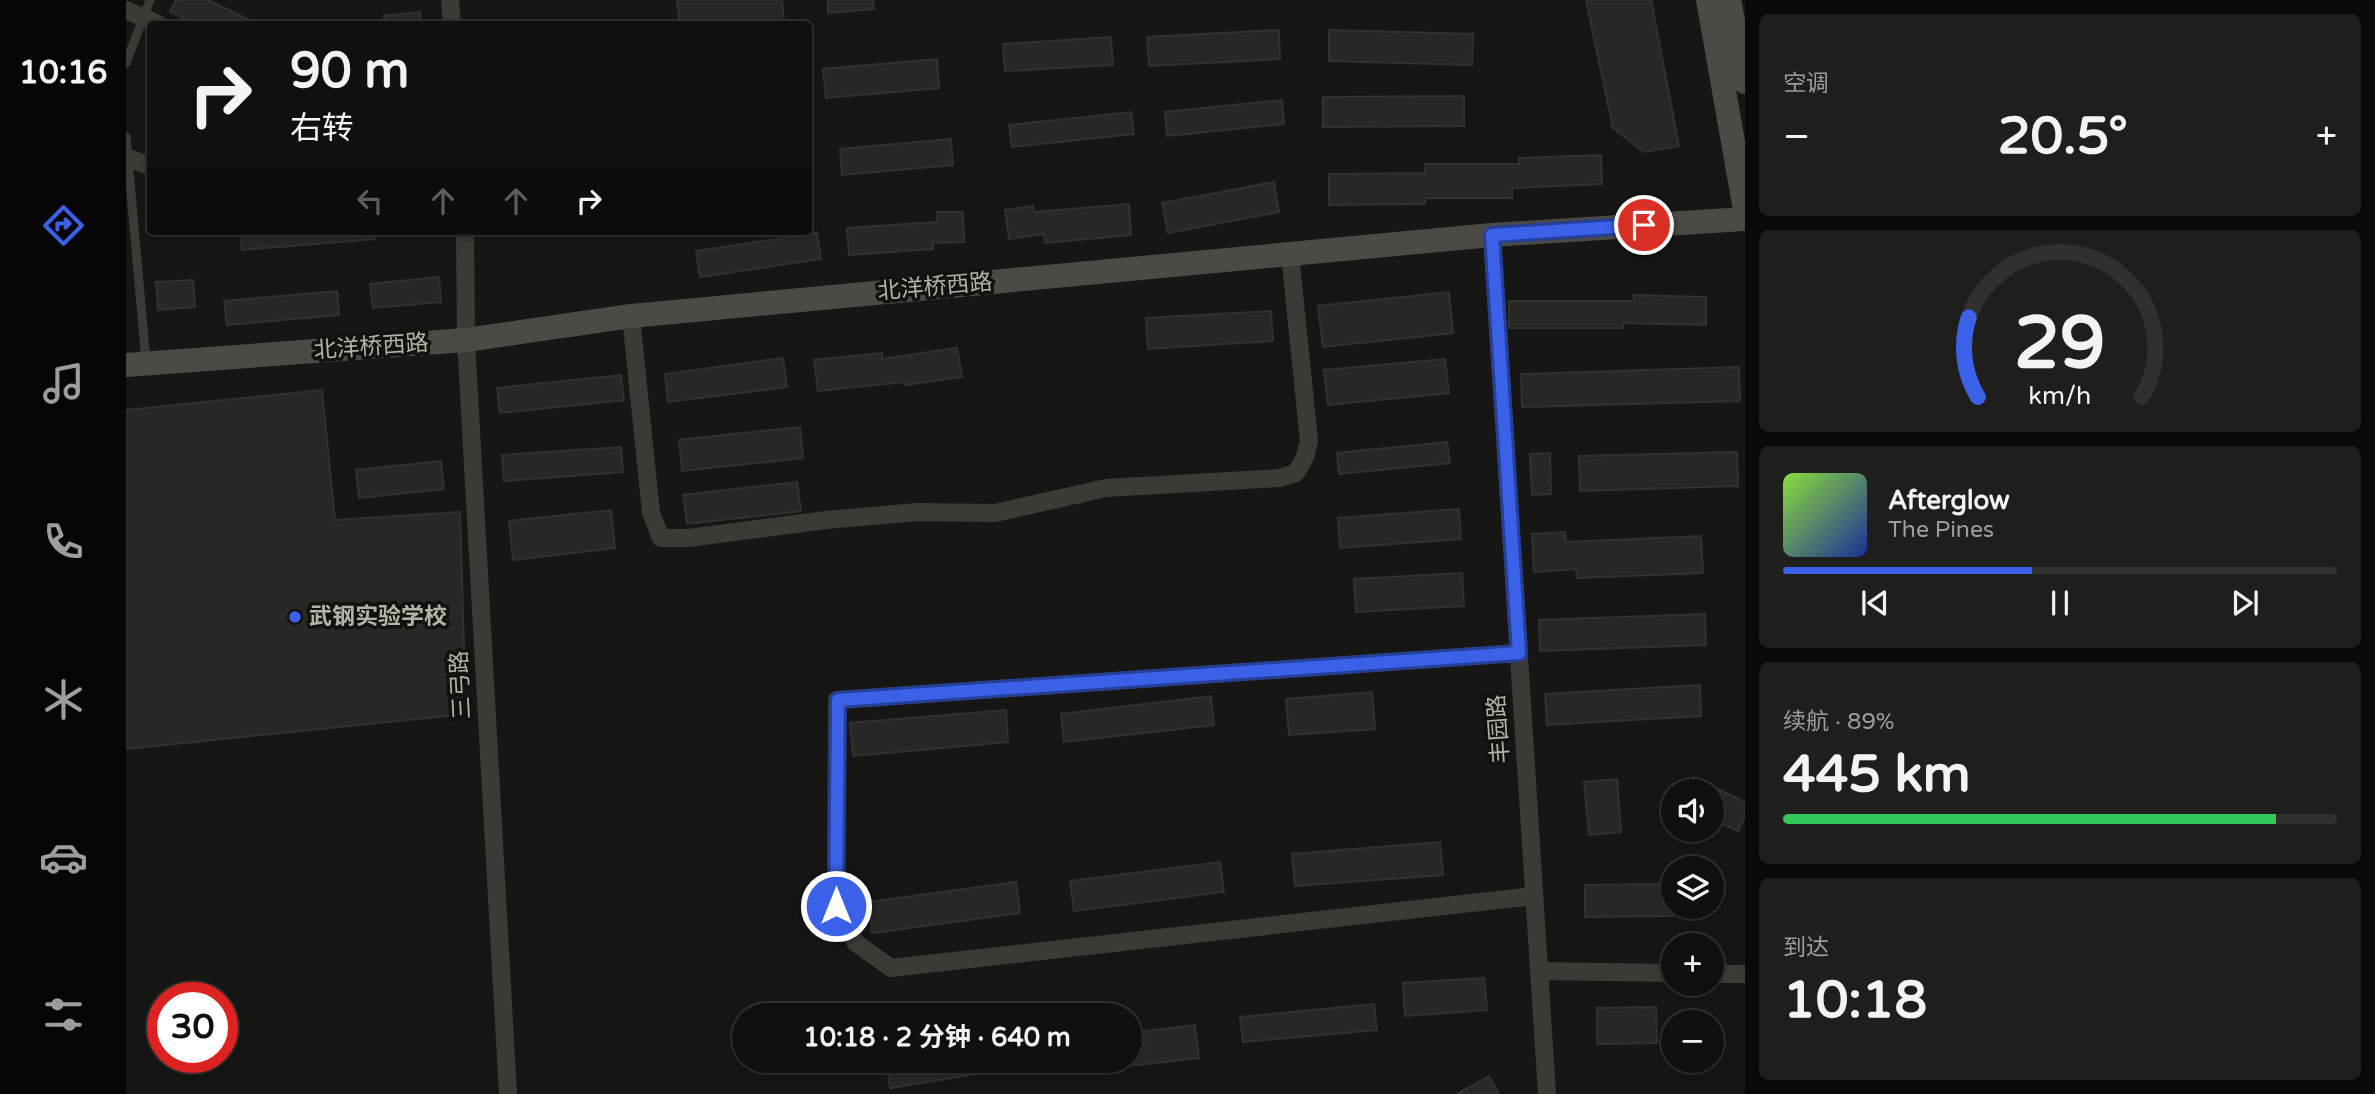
<!DOCTYPE html>
<html lang="zh">
<meta charset="utf-8">
<style>
:root{--surface:#10100f;--page:#1e1e1d;--text:#f1f3f6;--muted:#9c9d9e;--line:#30302f;--accent:#3a61e8}
body{margin:0;font-family:"Varela Round","Noto Sans SC",sans-serif;background:var(--page);color:var(--text);height:100vh;display:flex;flex-direction:column;font-size:26px;white-space:nowrap}
*{box-sizing:border-box;margin:0}
p{font-size:23px;color:var(--muted)}
.icon{flex:none;width:38px;height:38px;fill:none;stroke:currentColor;stroke-width:2;stroke-linecap:round;stroke-linejoin:round}
.map{position:relative;flex:1;overflow:hidden}
.sheet{display:flex;flex-direction:column;gap:14px;padding:14px;background:#090908;width:630px}
.sheet>*{flex:none}
.top-card{position:absolute;left:21px;top:21px;width:665px;height:214px;border-radius:7px;box-shadow:0 4px 10px #0003,0 0 0 2px var(--line);background:#10100f;color:var(--text);overflow:hidden}
.tools{position:absolute;left:1535px;top:779px;display:grid;gap:14px}
.tools a{display:grid;place-items:center;width:63px;height:63px;border-radius:50%;background:var(--surface);box-shadow:0 4px 10px #0003,0 0 0 2px var(--line);font-size:35px}
.speed{position:absolute;left:21px;top:982px;display:flex;gap:14px;font-size:35px;font-weight:700;text-align:center}
.speed>*{display:grid;place-content:center;width:91px;height:91px;border-radius:50%;background:var(--surface);box-shadow:0 4px 10px #0003,0 0 0 2px var(--line);line-height:1}
.speed .limit{border:10px solid #d22;background:#fff;color:#111}
.pin{position:absolute;display:grid;place-items:center;width:60px;height:60px;color:#fff;margin:-30px;border:4px solid #fff;border-radius:50%;box-shadow:0 2px 7px #0007}
.me{position:absolute;width:77px;margin:-38px;rotate:0deg;stroke-linejoin:round;filter:drop-shadow(0 0 5px #0008)}
.turn{display:flex;align-items:center;gap:24px;height:147px;padding:0 28px;font-size:32px}
.turn .icon{width:91px;height:91px;stroke-width:2.5}
.turn b{display:block;font-size:49px;line-height:60px}
.lanes{display:flex;align-items:center;height:66px;padding:0 28px;background:#0003;justify-content:center;gap:35px;direction:ltr}
.lanes .off{opacity:.35}
.big{font-size:52px;font-weight:700;line-height:1.1}
.sheet .widget{flex:1;display:flex;flex-direction:column;justify-content:center;gap:10px;min-width:0;padding:0 24px;border-radius:10px;background:var(--page)}
.sheet .dial{align-items:center;gap:0}
.dial svg{height:182px;overflow:visible;fill:none;stroke:var(--line);stroke-width:7;stroke-linecap:round;text-anchor:middle}
.dial text{fill:var(--text);stroke:none}
.song{display:flex;align-items:center;gap:21px}
.cover{width:84px;height:84px;border-radius:10px;background:linear-gradient(135deg,hsl(90 70% 55%),hsl(230 70% 35%))}
.played{height:7px;border-radius:4px;background:linear-gradient(90deg,var(--accent) 45%,var(--line) 45%)}
.keys{display:flex;justify-content:space-around;direction:ltr}
.heat{display:flex;justify-content:space-between;align-items:center;font-size:38px;direction:ltr}
.charge{height:10px;border-radius:5px;background:linear-gradient(90deg,#34c759 89%,var(--line) 0)}
.trip{position:absolute;left:606px;top:1003px;width:410px;height:70px;border-radius:35px;background:var(--surface);box-shadow:0 4px 10px #0003,0 0 0 2px var(--line);font-weight:700;line-height:70px;text-align:center}
main{display:flex;flex:1;min-height:0}
.menu{display:flex;flex-direction:column;width:126px;justify-content:space-around;align-items:center;background:#060606;color:var(--muted)}
.menu .icon{width:49px;height:49px}
.menu .selected{color:var(--accent)}
.menu b{font-size:32px;color:var(--text)}
.map>svg:first-child{display:block}
.building{fill:#272724;stroke:#31322e;stroke-width:2}
.lines{fill:none;stroke-linecap:round;stroke-linejoin:round}
.lane{stroke:#3b3a35;stroke-width:9}
.street{stroke:#3b3a35;stroke-width:18}
.secondary{stroke:#4b4a44;stroke-width:24}
.route-casing{stroke:#263f97;stroke-width:18}
.route{stroke:#3a61e8;stroke-width:12}
.poi-dot{fill:#3a61e8;stroke:#11110f;stroke-width:2.5}
.labels{text-anchor:middle;dominant-baseline:central;stroke-width:7;stroke-linejoin:round;paint-order:stroke}
.street-label{font-size:23px;fill:#b5b3a7;stroke:#11110f}
.poi-label{font-size:23px;font-weight:bold;fill:#b5b3a7;stroke:#11110f;text-anchor:start}
</style>
<main>
<nav class="menu">
<b>10:16</b>
<svg class="icon selected" aria-label="directions" viewBox="0 0 24 24"><path d="M12 3l9 9-9 9-9-9zM9 14v-3h6M13 9l2 2-2 2"/></svg>
<svg class="icon" aria-label="music" viewBox="0 0 24 24"><path d="M9 18V5l10-2v13"/><circle cx="6" cy="18" r="3"/><circle cx="16" cy="16" r="3"/></svg>
<svg class="icon" aria-label="phone" viewBox="0 0 24 24"><path d="M5 4h4l2 5-3 2q2 4 5 5l2-3 5 2v4C11 20 4 13 5 4z"/></svg>
<svg class="icon" aria-label="climate" viewBox="0 0 24 24"><path d="M12 3v18M4 7l16 10M4 17L20 7"/></svg>
<svg class="icon" aria-label="car" viewBox="0 0 24 24"><path d="M5 17H2v-5l4-1 3-4h7l3 4 3 1v5h-3M9 17h6M6 11h13"/><circle cx="7" cy="17" r="2"/><circle cx="17" cy="17" r="2"/></svg>
<svg class="icon" aria-label="filters" viewBox="0 0 24 24"><path d="M4 7h16M4 17h16"/><circle cx="9" cy="7" r="2"/><circle cx="15" cy="17" r="2"/></svg>
</nav>
<div class="map">
<svg width="1619" height="1094" viewBox="0 0 1619 1094">
<rect width="100%" height="100%" fill="#161614"/>
<path class="building" d="M50,0H82L132,24H69L44,12Z
M551,0H656L658,20L616,24H554Z
M702,0H747L748,9L702,13Z
M1460,0H1525L1553,146L1518,152L1487,128Z
M294,12L295,24H259L258,16Z
M1153,30L1154,59L1023,66L1021,37Z
M1203,30L1347,34L1346,65L1203,61Z
M985,37L987,65L879,71L877,44Z
M811,59L813,88L700,98L697,69Z
M1338,96V126L1197,127V97Z
M1156,100L1158,124L1041,136L1039,112Z
M1005,112L1008,134L886,147L883,125Z
M825,139L827,165L716,175L714,149Z
M1475,155L1476,184L1386,188V198H1299V204L1203,205V174L1299,173V164H1393V158Z
M1148,182L1153,212L1042,233L1036,203Z
M1003,204L1005,235L919,243L918,234L883,239L879,210L907,206L908,212Z
M811,212H837L838,242L807,243V249L723,255L721,228L811,222Z
M114,231H248L249,239L116,250Z
M691,233L695,259L574,277L570,251Z
M313,277L315,302L247,308L244,284Z
M67,280L69,307L32,310L30,282Z
M211,291L213,315L101,325L98,301Z
M1323,292L1327,333L1197,347L1192,306Z
M1508,295L1580,297V325L1497,323V328H1383V301H1508Z
M1145,311L1147,341L1022,349L1020,318Z
M831,348L836,377L779,385V382L692,391L688,360L756,353V359Z
M657,358L661,387L542,402L539,374Z
M1319,359L1323,393L1202,405L1198,370Z
M1613,367L1614,401L1396,407L1395,374Z
M495,375L498,400L374,413L371,388Z
M196,390L209,520L334,512L340,714L0,749V410Z
M674,427L677,458L556,471L553,440Z
M1321,442L1324,463L1213,474L1211,453Z
M495,447L497,472L378,481L376,455Z
M1611,452L1612,486L1454,491L1453,456Z
M1424,453L1425,494L1406,495L1404,454Z
M315,461L318,489L233,498L230,470Z
M671,482L675,511L561,524L557,495Z
M1333,509L1335,539L1214,548L1212,518Z
M485,510L489,548L387,560L383,521Z
M1439,532L1440,542L1575,536L1577,573L1451,578L1450,569L1408,572L1406,534Z
M1336,573L1338,606L1230,612L1228,579Z
M1579,614L1580,645L1414,651L1413,620Z
M1574,685L1575,716L1421,725L1419,694Z
M1246,692L1249,729L1163,735L1160,699Z
M1085,696L1088,725L938,742L935,714Z
M880,710L882,742L727,756L724,723Z
M1567,777L1619,802V816L1612,831L1586,819V791H1560Z
M1491,779L1495,832L1463,835L1458,782Z
M1314,842L1317,875L1169,886L1166,854Z
M1094,862L1098,892L948,911L944,881Z
M890,882L894,913L746,933L742,902Z
M1547,884V916L1459,917V885Z
M1358,978L1361,1010L1279,1016L1277,983Z
M1248,1004L1251,1030L1117,1042L1114,1017Z
M1530,1007L1531,1043L1471,1044V1008Z
M1069,1025L1073,1058L1003,1066V1033Z
M760,1060H894V1067L764,1088Z
M943,1060H983V1069L944,1073Z
M1363,1076L1373,1094H1331Z"/>
<g class="lines">
<path class="lane" d="M0,63L24,0
M0,137L20,361"/>
<path class="street" d="M324,0L326,24
M0,10L32,24
M0,157L24,166
M339,231L340,340L382,1094
M1366,235L1421,1094
M505,316L525,513L535,538H562L700,520L791,512L869,513L980,488L1153,478L1170,473L1179,457L1183,441L1164,254
M1393,653L711,700L710,906L730,943L765,968L1408,896
M1413,971L1547,973
M1586,974H1619"/>
<path class="secondary" d="M1582,0L1619,210
M1603,0L1619,82
M0,365L340,340L505,316L1366,235L1619,219"/>
</g>
<g class="lines">
<defs>
<path id="route" d="M710,906L712,700L1393,653L1366,235L1518,225"/>
</defs>
<use href="#route" class="route-casing"/>
<use href="#route" class="route"/>
</g>
<circle class="poi-dot" cx="169" cy="617" r="7"/>
<g class="labels">
<g class="street-label">
<text transform="translate(809 287) rotate(-5)">北洋桥西路</text>
<text transform="translate(245 347) rotate(-4)">北洋桥西路</text>
<text transform="translate(335 685) rotate(-93)">三弓路</text>
<text transform="translate(1373 729) rotate(-94)">丰园路</text>
</g>
<g class="poi-label">
<text x="183" y="617">武钢实验学校</text>
</g>
</g>
</svg>
<div class="tools">
<a><svg class="icon" aria-label="sound" viewBox="0 0 24 24"><path d="M4 9h4l5-4v14l-5-4H4zM17 9q2 3 0 6"/></svg></a>
<a><svg class="icon" aria-label="layers" viewBox="0 0 24 24"><path d="M12 4l9 5-9 5-9-5zM3 14l9 5 9-5"/></svg></a>
<a>+</a>
<a>−</a>
</div>
<div class="speed"><div class="limit">30</div></div>
<div class="pin" style="left:1518px;top:225px;background:#d93025"><svg class="icon" aria-label="arrive" viewBox="0 0 24 24"><path d="M6 21V4h12l-3 4 3 4H6"/></svg></div>
<svg class="me" style="left:710px;top:906px" viewBox="-20 -20 40 40"><circle r="17" fill="#3a61e8" stroke="#fff" stroke-width="3"/><path d="M0-11L8 9 0 5-8 9z" fill="#fff"/></svg>
<div class="trip">10:18 · 2 分钟 · 640 m</div>
<div class="top-card">
<div class="turn"><svg class="icon" aria-label="right" viewBox="0 0 24 24"><path d="M7 20v-9h11M14 6l5 5-5 5"/></svg><div><b>90 m</b>右转</div></div>
<div class="lanes"><svg class="icon off" aria-label="left" viewBox="0 0 24 24"><path d="M17 20v-9H6M10 6l-5 5 5 5"/></svg><svg class="icon off" aria-label="ahead" viewBox="0 0 24 24"><path d="M12 20V5M6 11l6-6 6 6"/></svg><svg class="icon off" aria-label="ahead" viewBox="0 0 24 24"><path d="M12 20V5M6 11l6-6 6 6"/></svg><svg class="icon" aria-label="right" viewBox="0 0 24 24"><path d="M7 20v-9h11M14 6l5 5-5 5"/></svg></div>
</div>
</div>
<section class="sheet">
<div class="widget"><p>空调</p>
<div class="heat"><a>−</a><b class="big">20.5°</b><a>+</a></div>
</div>
<div class="widget dial"><svg viewBox="0 0 100 80">
<path d="M14 69A42 42 0 1 1 86 69"/>
<path d="M14 69A42 42 0 0 1 10 34" stroke="#3a61e8"/>
<text x="50" y="56" font-size="32" font-weight="700">29</text>
<text x="50" y="72" font-size="11">km/h</text>
</svg></div>
<div class="widget">
<div class="song"><i class="cover"></i><div><b>Afterglow</b><p>The Pines</p></div></div>
<div class="played"></div>
<div class="keys"><svg class="icon" aria-label="previous" viewBox="0 0 24 24"><path d="M18 5L8 12l10 7zM5 5v14"/></svg><svg class="icon" aria-label="pause" viewBox="0 0 24 24"><path d="M8 5v14M16 5v14"/></svg><svg class="icon" aria-label="next" viewBox="0 0 24 24"><path d="M6 5l10 7-10 7zM19 5v14"/></svg></div>
</div>
<div class="widget"><p>续航 · 89%</p><b class="big">445 km</b><div class="charge"></div></div>
<div class="widget"><p>到达</p><b class="big">10:18</b></div>
</section>
</main>
